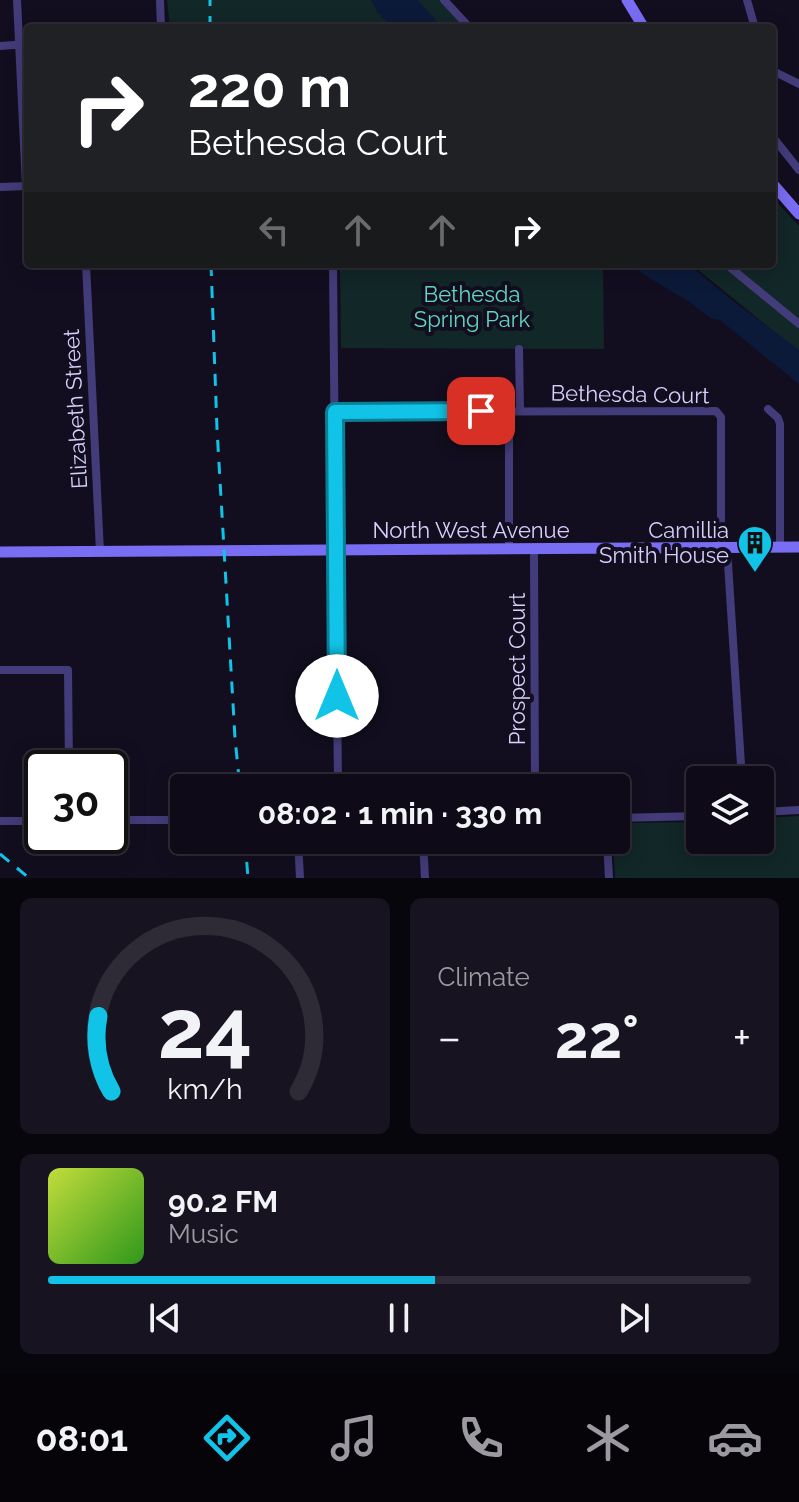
<!DOCTYPE html>
<meta charset="utf-8">
<style>
:root{--surface:#0e0a17;--page:#171320;--text:#f1f3f6;--muted:#9b9aa1;--line:#2e2b36;--accent:#11c3e6}
body{margin:0;font-family:Raleway,sans-serif;background:var(--page);color:var(--text);height:100vh;display:flex;flex-direction:column;font-size:30px;white-space:nowrap}
*{box-sizing:border-box;margin:0}
p{font-size:26px;color:var(--muted)}
.icon{flex:none;width:44px;height:44px;fill:none;stroke:currentColor;stroke-width:2;stroke-linecap:round;stroke-linejoin:round}
.map{position:relative;height:878px;overflow:hidden}
.drawer{display:flex;flex-direction:column;gap:20px;padding:20px;background:#08060d;flex:1}
.drawer>*{flex:none}
.guide{position:absolute;left:24px;top:24px;width:752px;height:244px;border-radius:8px;box-shadow:0 4px 20px #0003,0 0 0 2px var(--line);background:#202124;color:#fff;overflow:hidden}
.fabs{position:absolute;left:686px;top:766px;display:grid;gap:16px}
.fabs a{display:grid;place-items:center;width:88px;height:88px;border-radius:8px;background:var(--surface);box-shadow:0 4px 20px #0003,0 0 0 2px var(--line);font-size:40px}
.speed{position:absolute;left:24px;top:750px;display:flex;gap:16px;font-size:40px;font-weight:700;text-align:center}
.speed>*{display:grid;place-content:center;width:104px;height:104px;border-radius:50%;background:var(--surface);box-shadow:0 4px 20px #0003,0 0 0 2px var(--line);line-height:1}
.speed .limit{border:4px solid #111;border-radius:12px;background:#fff;color:#111}
.pin{position:absolute;display:grid;place-items:center;width:68px;height:68px;color:#fff;margin:-34px;border-radius:16px;box-shadow:0 4px 12px #0006}
.me{position:absolute;width:88px;margin:-44px;rotate:0deg;stroke-linejoin:round;filter:drop-shadow(0 0 6px #0008)}
.turn{display:flex;align-items:center;gap:28px;height:168px;padding:0 32px;font-size:36px}
.turn .icon{width:104px;height:104px;stroke-width:2.5}
.turn b{display:block;font-size:56px;line-height:68px}
.lanes{display:flex;align-items:center;height:76px;padding:0 32px;background:#0003;justify-content:center;gap:40px;direction:ltr}
.lanes .off{opacity:.35}
.big{font-size:60px;font-weight:700;line-height:1.1}
.drawer .widget{flex:1;display:flex;flex-direction:column;justify-content:center;gap:12px;min-width:0;padding:0 28px;border-radius:12px;background:var(--page)}
.drawer .dial{align-items:center;gap:0}
.dial svg{height:208px;overflow:visible;fill:none;stroke:var(--line);stroke-width:7;stroke-linecap:round;text-anchor:middle}
.dial text{fill:var(--text);stroke:none}
.song{display:flex;align-items:center;gap:24px}
.cover{width:96px;height:96px;border-radius:12px;background:linear-gradient(135deg,hsl(70 70% 55%),hsl(110 70% 35%))}
.played{height:8px;border-radius:4px;background:linear-gradient(90deg,var(--accent) 55%,var(--line) 55%)}
.keys{display:flex;justify-content:space-around;direction:ltr}
.heat{display:flex;justify-content:space-between;align-items:center;font-size:44px;direction:ltr}
.drawer .tiles{flex:1;display:grid;gap:20px;grid-template-columns:1fr 1fr}
.widget:last-child{grid-column:span 2}
.trip{position:absolute;left:170px;top:774px;width:460px;height:80px;border-radius:8px;background:var(--surface);box-shadow:0 4px 20px #0003,0 0 0 2px var(--line);font-weight:700;line-height:80px;text-align:center}
.menu{display:flex;height:128px;justify-content:space-around;align-items:center;background:#060409;color:var(--muted)}
.menu .icon{width:56px;height:56px}
.menu .on{color:var(--accent)}
.menu b{font-size:36px;color:var(--text)}
.map>svg:first-child{display:block}
.green{fill:#122728}
.water{fill:#0c1a39}
.lines{fill:none;stroke-linecap:round;stroke-linejoin:round}
.street{stroke:#433c7a;stroke-width:8}
.secondary{stroke:#796df4;stroke-width:11}
.rail{stroke:#11c3e6;stroke-width:3;stroke-dasharray:12 10;stroke-linecap:butt}
.route-casing{stroke:#0b7f96;stroke-width:20}
.route{stroke:#11c3e6;stroke-width:14}
.labels{text-anchor:middle;dominant-baseline:central;stroke-width:8;stroke-linejoin:round;paint-order:stroke}
.park-label{font-size:22px;fill:#61d6c0;stroke:#120e1f}
.street-label{font-size:22px;fill:#d7cffc;stroke:#120e1f}
.poi-label{font-size:22px;fill:#d7cffc;stroke:#120e1f;text-anchor:end}
</style>
<div class="map">
<svg width="799" height="878" viewBox="0 0 799 878">
<rect width="100%" height="100%" fill="#120e1f"/>
<path class="green" d="M167,0H439L464,28H170Z
M772,197L799,226V352L691,264H772Z
M340,264H603L604,349L341,348Z
M799,816V878H615L613,840H616V823L700,822V840H760V818Z"/>
<path class="water" d="M370,0H418L443,28H392C389,21 382,19 378,13C374,8 375,4 370,0Z
M629,264H688L733,301L799,350V384L720,320C707,319 699,308 688,301C668,289 648,278 629,264Z"/>
<g class="lines">
<path class="street" d="M17,0L26,186
M160,0L161,28
M444,0L470,28
M747,0L755,28
M0,46L28,44
M772,68L775,72L799,84
M772,136L799,170
M0,187L28,186
M86,264L100,552
M333,264L338,788
M726,264L799,324
M519,349L520,411
M768,409L778,418L780,424V548
M335,412L716,411L721,417V548
M727,548L742,780
M509,549V411
M534,549L535,788
M0,670H68L69,768
M760,812L799,810
M616,818L700,816
M110,820H184
M0,821H42
M298,840L300,878
M423,840L425,878
M607,840L609,878"/>
<path class="secondary" d="M627,0L644,28
M772,183L799,214
M0,552L799,547"/>
<path class="rail" d="M210,28V0
M211,264L217,429L235,738L240,788
M245,840L248,878
M0,854L29,878"/>
</g>
<g class="lines">
<defs>
<path id="route" d="M337,696L335,412L481,411"/>
</defs>
<use href="#route" class="route-casing"/>
<use href="#route" class="route"/>
</g>
<defs>
<symbol id="building-pin" viewBox="-11 -11 22 30"><path d="M0 17L-7.5 6A9.5 9.5 0 1 1 7.5 6Z" fill="#11c3e6" stroke="#120e1f"/><path d="M-4-6H4V6H1V3H-1V6H-4ZM-2.5-4.3h1.7v1.8h-1.7ZM.8-4.3h1.7v1.8H.8ZM-2.5-1h1.7V.8h-1.7ZM.8-1h1.7V.8H.8Z" fill="#111"/></symbol>
</defs>
<g fill-rule="evenodd">
<use href="#building-pin" x="735" y="523" width="40" height="54"/>
</g>
<g class="labels">
<g class="park-label">
<text x="472" y="294">Bethesda<tspan x="472" dy="25">Spring Park</tspan></text>
</g>
<g class="street-label">
<text transform="translate(630 394) rotate(1)">Bethesda Court</text>
<text transform="translate(75 409) rotate(-93)">Elizabeth Street</text>
<text x="471" y="530">North West Avenue</text>
<text transform="translate(517 669) rotate(-90)">Prospect Court</text>
</g>
<g class="poi-label">
<text x="729" y="530">Camillia<tspan x="729" dy="25">Smith House</tspan></text>
</g>
</g>
</svg>
<div class="fabs">
<a><svg class="icon" aria-label="layers" viewBox="0 0 24 24"><path d="M12 4l9 5-9 5-9-5zM3 14l9 5 9-5"/></svg></a>
</div>
<div class="speed"><div class="limit">30</div></div>
<div class="pin" style="left:481px;top:411px;background:#d93025"><svg class="icon" aria-label="arrive" viewBox="0 0 24 24"><path d="M6 21V4h12l-3 4 3 4H6"/></svg></div>
<svg class="me" style="left:337px;top:696px" viewBox="-20 -20 40 40"><circle r="19" fill="#fff"/><path d="M0-13L10 11 0 6-10 11z" fill="#11c3e6"/></svg>
<div class="trip">08:02 · 1 min · 330 m</div>
<div class="guide">
<div class="turn"><svg class="icon" aria-label="right" viewBox="0 0 24 24"><path d="M7 20v-9h11M14 6l5 5-5 5"/></svg><div><b>220 m</b>Bethesda Court</div></div>
<div class="lanes"><svg class="icon off" aria-label="left" viewBox="0 0 24 24"><path d="M17 20v-9H6M10 6l-5 5 5 5"/></svg><svg class="icon off" aria-label="ahead" viewBox="0 0 24 24"><path d="M12 20V5M6 11l6-6 6 6"/></svg><svg class="icon off" aria-label="ahead" viewBox="0 0 24 24"><path d="M12 20V5M6 11l6-6 6 6"/></svg><svg class="icon" aria-label="right" viewBox="0 0 24 24"><path d="M7 20v-9h11M14 6l5 5-5 5"/></svg></div>
</div>
</div>
<section class="drawer">
<div class="tiles">
<div class="widget dial"><svg viewBox="0 0 100 80">
<path d="M14 69A42 42 0 1 1 86 69"/>
<path d="M14 69A42 42 0 0 1 9 40" stroke="#11c3e6"/>
<text x="50" y="56" font-size="32" font-weight="700">24</text>
<text x="50" y="72" font-size="11">km/h</text>
</svg></div>
<div class="widget"><p>Climate</p>
<div class="heat"><a>−</a><b class="big">22°</b><a>+</a></div>
</div>
<div class="widget">
<div class="song"><i class="cover"></i><div><b>90.2 FM</b><p>Music</p></div></div>
<div class="played"></div>
<div class="keys"><svg class="icon" aria-label="previous" viewBox="0 0 24 24"><path d="M18 5L8 12l10 7zM5 5v14"/></svg><svg class="icon" aria-label="pause" viewBox="0 0 24 24"><path d="M8 5v14M16 5v14"/></svg><svg class="icon" aria-label="next" viewBox="0 0 24 24"><path d="M6 5l10 7-10 7zM19 5v14"/></svg></div>
</div>
</div>
</section>
<nav class="menu">
<b>08:01</b>
<svg class="icon on" aria-label="directions" viewBox="0 0 24 24"><path d="M12 3l9 9-9 9-9-9zM9 14v-3h6M13 9l2 2-2 2"/></svg>
<svg class="icon" aria-label="music" viewBox="0 0 24 24"><path d="M9 18V5l10-2v13"/><circle cx="6" cy="18" r="3"/><circle cx="16" cy="16" r="3"/></svg>
<svg class="icon" aria-label="phone" viewBox="0 0 24 24"><path d="M5 4h4l2 5-3 2q2 4 5 5l2-3 5 2v4C11 20 4 13 5 4z"/></svg>
<svg class="icon" aria-label="climate" viewBox="0 0 24 24"><path d="M12 3v18M4 7l16 10M4 17L20 7"/></svg>
<svg class="icon" aria-label="car" viewBox="0 0 24 24"><path d="M5 17H2v-5l4-1 3-4h7l3 4 3 1v5h-3M9 17h6M6 11h13"/><circle cx="7" cy="17" r="2"/><circle cx="17" cy="17" r="2"/></svg>
</nav>
